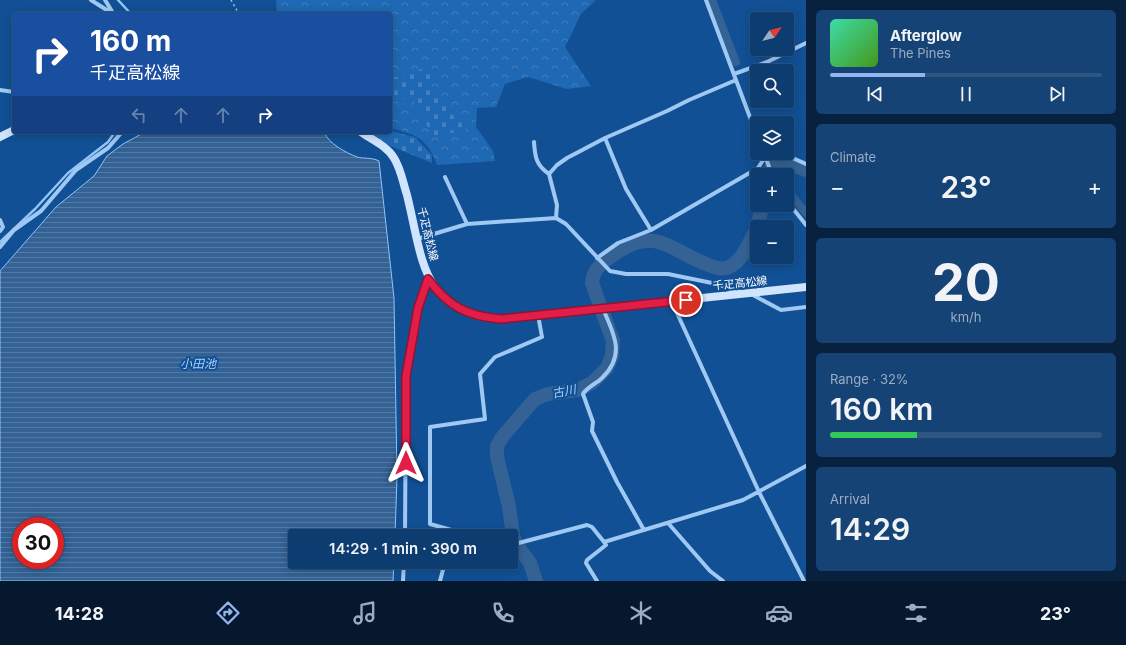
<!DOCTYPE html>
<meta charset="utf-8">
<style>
:root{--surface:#0d3c70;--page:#164375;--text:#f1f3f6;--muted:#9aadc3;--line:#2d5683;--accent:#95b2f1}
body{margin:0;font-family:Inter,"Noto Sans JP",sans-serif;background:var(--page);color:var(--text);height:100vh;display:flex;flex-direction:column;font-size:15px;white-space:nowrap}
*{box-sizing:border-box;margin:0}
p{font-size:13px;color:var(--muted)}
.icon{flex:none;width:22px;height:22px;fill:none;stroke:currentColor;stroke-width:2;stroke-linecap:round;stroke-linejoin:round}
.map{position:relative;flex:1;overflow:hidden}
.drawer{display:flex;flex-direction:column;gap:10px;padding:10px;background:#07213e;width:320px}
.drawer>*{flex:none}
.guide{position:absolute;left:12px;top:12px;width:380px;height:122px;border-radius:4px;box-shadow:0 2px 10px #0003,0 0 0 1px var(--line);background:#1a4fa0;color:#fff;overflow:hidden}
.needle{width:26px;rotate:55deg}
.fabs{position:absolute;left:750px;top:12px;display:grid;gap:8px}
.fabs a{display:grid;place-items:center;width:44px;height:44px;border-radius:4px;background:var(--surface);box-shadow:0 2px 10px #0003,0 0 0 1px var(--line);font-size:20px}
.speed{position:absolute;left:12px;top:517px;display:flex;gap:8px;font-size:20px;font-weight:700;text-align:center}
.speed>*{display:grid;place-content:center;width:52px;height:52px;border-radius:50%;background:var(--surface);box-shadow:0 2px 10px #0003,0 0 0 1px var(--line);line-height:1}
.speed .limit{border:6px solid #d22;background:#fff;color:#111}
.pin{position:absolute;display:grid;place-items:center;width:34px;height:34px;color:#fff;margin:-17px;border:2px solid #fff;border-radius:50%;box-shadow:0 1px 4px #0007}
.me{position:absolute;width:44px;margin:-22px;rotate:0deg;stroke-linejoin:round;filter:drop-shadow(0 0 3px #0008)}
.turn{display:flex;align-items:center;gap:14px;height:84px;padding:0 12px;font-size:18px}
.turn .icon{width:52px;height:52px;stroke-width:2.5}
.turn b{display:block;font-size:28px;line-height:34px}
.lanes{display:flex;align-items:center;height:38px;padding:0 12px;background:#0003;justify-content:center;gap:20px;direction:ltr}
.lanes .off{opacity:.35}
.big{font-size:30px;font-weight:600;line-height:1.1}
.drawer .card{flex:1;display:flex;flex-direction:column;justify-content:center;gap:6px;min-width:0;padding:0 14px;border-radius:6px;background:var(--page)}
.drawer .dial{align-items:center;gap:0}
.dial b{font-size:52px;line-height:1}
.song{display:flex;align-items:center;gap:12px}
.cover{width:48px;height:48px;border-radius:6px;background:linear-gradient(135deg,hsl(160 70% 55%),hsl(100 70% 35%))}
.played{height:4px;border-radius:2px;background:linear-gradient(90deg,var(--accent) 35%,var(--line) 35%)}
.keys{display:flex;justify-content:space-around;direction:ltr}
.heat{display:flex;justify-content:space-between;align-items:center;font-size:22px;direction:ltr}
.charge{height:6px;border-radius:3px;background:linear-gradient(90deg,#34c759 32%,var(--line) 0)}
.trip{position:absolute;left:288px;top:529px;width:230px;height:40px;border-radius:4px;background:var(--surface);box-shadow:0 2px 10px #0003,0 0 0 1px var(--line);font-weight:600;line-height:40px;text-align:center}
.tabs{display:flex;height:64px;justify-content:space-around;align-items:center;background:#05182d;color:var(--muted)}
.tabs .icon{width:28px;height:28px}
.tabs .active{color:var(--accent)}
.tabs b{font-size:18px;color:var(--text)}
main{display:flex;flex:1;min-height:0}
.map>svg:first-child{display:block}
.forest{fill:url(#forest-crowns)}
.cemetery{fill:url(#cemetery-stones)}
.water{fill:url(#water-rules);stroke:#91c5f7;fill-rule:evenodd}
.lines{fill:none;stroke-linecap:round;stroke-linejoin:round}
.stream{stroke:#91c5f7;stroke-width:2.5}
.canal{stroke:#346295;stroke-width:8}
.river{stroke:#346295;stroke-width:14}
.path{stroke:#9fc9f3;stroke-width:1.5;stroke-dasharray:2 3;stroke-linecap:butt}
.minor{stroke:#9fc9f3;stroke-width:4}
.secondary{stroke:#cfe5fd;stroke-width:8}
.route-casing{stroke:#92132f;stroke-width:10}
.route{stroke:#e11d48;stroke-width:7}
.labels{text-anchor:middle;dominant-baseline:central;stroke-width:4;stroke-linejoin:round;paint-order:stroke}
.street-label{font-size:11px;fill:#fff;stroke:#115095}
.water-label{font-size:12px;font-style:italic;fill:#acd3fa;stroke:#115095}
</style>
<main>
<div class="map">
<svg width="806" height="581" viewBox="0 0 806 581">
<defs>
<pattern id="forest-crowns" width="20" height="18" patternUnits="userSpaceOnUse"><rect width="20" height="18" fill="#1f68b3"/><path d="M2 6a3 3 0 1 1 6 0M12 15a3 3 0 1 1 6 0" fill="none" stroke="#417fbe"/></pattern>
<pattern id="cemetery-stones" width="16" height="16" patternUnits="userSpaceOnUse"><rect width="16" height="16" fill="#1f68b3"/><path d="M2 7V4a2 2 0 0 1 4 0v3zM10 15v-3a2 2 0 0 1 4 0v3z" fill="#417fbe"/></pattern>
<pattern id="water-rules" width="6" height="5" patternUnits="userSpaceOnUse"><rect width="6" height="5" fill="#346295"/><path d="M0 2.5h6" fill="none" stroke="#527aa5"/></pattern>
</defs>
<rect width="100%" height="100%" fill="#115095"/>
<path class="forest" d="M276,0H596L581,14L565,47L591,86L567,89L528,77L505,84L496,107L477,108L476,127L493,151L495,161L437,165C428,139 416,134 390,128V14H277Z"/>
<path class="cemetery" d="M430,65V90L444,100L449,112L465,126L466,131L431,136L422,113L411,97L390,102V78L410,74Z
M390,131L415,137L432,155V163L381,142L370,134L371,132H390Z"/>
<path class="water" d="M145,132H324C329,144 345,152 357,157C364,159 371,157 379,161L394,298L397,477L395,536H295V562H394L393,581H0V271L56,207L94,176L107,156L123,144ZM21,526H55V560H21Z"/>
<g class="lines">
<path class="stream" d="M118,0L131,14
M0,242L35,209L68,173L108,142L115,132"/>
<path class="canal" d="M712,0L736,62
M787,190L806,213"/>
<path class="river" d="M767,175C774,158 793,165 806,170
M757,227L763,205
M536,581L530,563L518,547L513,536L509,506L497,457V446L503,436L535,399L548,394L578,390L593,382L607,368L612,356L613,341L592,283C593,269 602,263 613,255C657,224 669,251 711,266C716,268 723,270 729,267C743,261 750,240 757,228"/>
<path class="path" d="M231,0L239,14"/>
<path class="minor" d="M91,0L113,14
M105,0L113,13
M706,0L757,136
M734,74L767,62L806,43
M0,90L14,92
M605,138L626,189L651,230L758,168L765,157L788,156L806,164
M534,142C535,157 536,165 549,174
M764,153L772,175
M445,177L467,224
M787,201L806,225
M556,218L557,205L549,174L557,165L567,158L605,138L667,111L689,100L736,80
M0,220L3,227L0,231
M417,239L467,224L556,218L566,224L610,271L626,274H668L717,284L740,292
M0,247L14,230L41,211L76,170L108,148L122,132
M597,258L618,243L651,230
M751,294L781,310L806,307
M672,302L759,492L804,581
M603,309C614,334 626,355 602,378C596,384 587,387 583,394L593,422L592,431L617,482L644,530
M668,523L710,571L723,581
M405,536L406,376L418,308L428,279
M464,536L462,533L430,524V427L485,419L480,374L495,357L542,337L538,315
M511,545L587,525L592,527L604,542L743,500L806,466
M403,581L404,562
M440,581L445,562
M597,581L586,563L587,560L606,545L604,542"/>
<path class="secondary" d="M361,132C372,140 387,146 394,158C401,169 403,183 407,195C423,259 420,312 501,319L806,287
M0,137L14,130"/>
</g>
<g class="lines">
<defs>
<path id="route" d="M406,463V376L418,308L428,279C449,307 467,316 501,319L686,300"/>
</defs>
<use href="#route" class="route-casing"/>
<use href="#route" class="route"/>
</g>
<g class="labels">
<g class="street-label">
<text transform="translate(428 234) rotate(76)">千疋高松線</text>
<text transform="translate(740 283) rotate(-6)">千疋高松線</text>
</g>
<g class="water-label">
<text x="198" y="363">小田池</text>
<text transform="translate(564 391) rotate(-11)">古川</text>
</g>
</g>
</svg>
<div class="fabs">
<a><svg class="needle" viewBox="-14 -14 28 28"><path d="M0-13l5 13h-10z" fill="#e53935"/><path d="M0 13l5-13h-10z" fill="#9aadc3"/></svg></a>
<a><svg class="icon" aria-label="search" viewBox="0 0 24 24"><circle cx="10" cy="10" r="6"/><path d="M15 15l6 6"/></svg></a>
<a><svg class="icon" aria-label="layers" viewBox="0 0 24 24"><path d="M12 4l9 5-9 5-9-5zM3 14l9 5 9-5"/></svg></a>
<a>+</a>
<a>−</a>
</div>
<div class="speed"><div class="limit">30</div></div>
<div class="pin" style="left:686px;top:300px;background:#d93025"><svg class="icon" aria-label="arrive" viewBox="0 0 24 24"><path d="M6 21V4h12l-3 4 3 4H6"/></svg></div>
<svg class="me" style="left:406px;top:463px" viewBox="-20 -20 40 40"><path d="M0-17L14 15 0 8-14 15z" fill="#e11d48" stroke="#fff" stroke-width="4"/></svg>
<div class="trip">14:29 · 1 min · 390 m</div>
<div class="guide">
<div class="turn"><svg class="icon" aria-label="right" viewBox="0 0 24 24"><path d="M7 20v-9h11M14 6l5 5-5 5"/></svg><div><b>160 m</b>千疋高松線</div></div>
<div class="lanes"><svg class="icon off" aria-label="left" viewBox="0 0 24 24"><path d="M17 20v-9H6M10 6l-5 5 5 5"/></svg><svg class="icon off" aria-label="ahead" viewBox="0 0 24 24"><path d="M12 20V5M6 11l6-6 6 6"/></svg><svg class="icon off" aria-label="ahead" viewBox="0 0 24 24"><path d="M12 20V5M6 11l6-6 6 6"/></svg><svg class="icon" aria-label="right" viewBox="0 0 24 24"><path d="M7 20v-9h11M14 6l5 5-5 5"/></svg></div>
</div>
</div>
<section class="drawer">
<div class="card">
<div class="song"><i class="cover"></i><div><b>Afterglow</b><p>The Pines</p></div></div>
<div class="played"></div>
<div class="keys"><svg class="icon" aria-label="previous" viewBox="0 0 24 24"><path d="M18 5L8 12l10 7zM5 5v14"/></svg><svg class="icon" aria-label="pause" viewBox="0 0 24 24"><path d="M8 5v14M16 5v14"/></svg><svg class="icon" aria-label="next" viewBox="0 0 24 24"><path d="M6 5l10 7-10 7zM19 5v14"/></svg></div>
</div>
<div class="card"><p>Climate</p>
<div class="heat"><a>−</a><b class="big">23°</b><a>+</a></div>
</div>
<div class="card dial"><b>20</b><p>km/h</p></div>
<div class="card"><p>Range · 32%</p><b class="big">160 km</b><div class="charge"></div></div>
<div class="card"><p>Arrival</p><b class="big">14:29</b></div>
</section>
</main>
<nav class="tabs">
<b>14:28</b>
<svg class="icon active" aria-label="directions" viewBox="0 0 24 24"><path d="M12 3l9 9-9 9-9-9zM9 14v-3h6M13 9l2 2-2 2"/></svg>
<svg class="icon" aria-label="music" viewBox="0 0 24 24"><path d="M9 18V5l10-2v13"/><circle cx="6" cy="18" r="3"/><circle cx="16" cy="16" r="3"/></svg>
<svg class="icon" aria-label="phone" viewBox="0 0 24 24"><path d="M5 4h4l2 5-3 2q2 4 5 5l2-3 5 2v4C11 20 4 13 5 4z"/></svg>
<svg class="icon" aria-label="climate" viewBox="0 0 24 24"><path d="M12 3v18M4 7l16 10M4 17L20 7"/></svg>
<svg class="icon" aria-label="car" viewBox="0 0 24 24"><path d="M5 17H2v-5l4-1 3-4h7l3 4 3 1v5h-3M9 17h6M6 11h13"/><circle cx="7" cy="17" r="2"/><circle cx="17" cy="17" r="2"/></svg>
<svg class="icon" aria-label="filters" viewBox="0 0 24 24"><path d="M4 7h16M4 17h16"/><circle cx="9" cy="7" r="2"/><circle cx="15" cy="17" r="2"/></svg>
<b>23°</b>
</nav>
